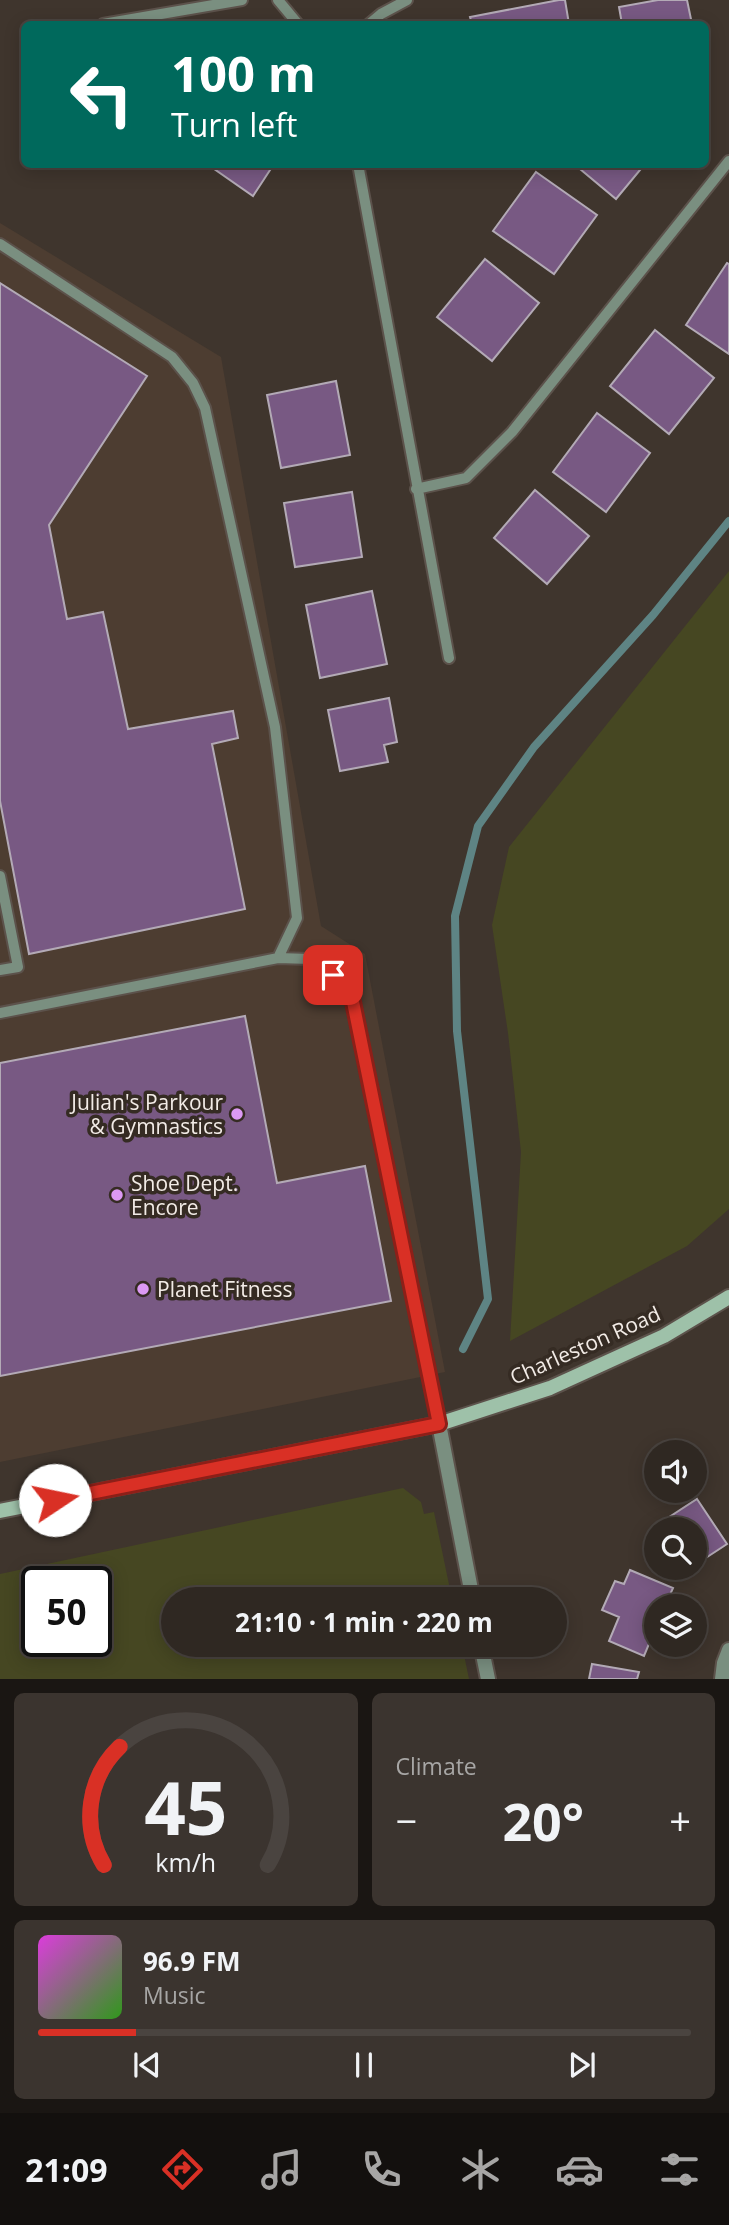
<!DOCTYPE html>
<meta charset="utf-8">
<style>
:root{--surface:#2f2822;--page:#3b342f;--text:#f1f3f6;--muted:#a7a6a5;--line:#4a4440;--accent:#d93025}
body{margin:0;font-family:"Open Sans",sans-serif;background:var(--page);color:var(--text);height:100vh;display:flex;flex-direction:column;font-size:26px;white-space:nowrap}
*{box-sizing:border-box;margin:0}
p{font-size:23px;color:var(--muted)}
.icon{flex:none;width:38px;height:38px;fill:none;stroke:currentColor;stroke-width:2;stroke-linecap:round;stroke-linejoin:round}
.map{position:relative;height:1679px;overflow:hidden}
.sheet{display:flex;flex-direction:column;gap:14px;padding:14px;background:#1a1613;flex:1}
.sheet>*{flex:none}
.top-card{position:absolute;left:21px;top:21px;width:688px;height:147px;border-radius:10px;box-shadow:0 4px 18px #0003,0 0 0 2px var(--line);background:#00695c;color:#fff;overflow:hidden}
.buttons{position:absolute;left:644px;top:1440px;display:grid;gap:14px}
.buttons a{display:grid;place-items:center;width:63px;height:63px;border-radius:50%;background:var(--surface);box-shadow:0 4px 18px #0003,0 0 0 2px var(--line);font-size:35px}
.speed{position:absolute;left:21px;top:1566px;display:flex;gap:14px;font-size:35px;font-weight:700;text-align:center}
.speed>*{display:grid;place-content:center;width:91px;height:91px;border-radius:50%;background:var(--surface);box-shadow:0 4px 18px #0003,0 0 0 2px var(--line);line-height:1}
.speed .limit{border:4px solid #111;border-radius:10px;background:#fff;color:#111}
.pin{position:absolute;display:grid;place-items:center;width:60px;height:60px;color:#fff;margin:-30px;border-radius:14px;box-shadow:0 4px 10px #0006}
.me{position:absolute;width:77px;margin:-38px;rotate:79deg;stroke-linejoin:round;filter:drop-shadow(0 0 5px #0008)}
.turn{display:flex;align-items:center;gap:24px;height:147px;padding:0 35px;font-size:32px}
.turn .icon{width:91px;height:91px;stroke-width:2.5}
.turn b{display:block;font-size:49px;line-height:60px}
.big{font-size:52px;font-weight:700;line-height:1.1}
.sheet .tile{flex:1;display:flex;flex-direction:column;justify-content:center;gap:10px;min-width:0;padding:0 24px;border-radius:10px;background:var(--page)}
.sheet .dial{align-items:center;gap:0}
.dial svg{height:182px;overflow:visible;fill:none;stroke:var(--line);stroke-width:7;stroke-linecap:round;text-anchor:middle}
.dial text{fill:var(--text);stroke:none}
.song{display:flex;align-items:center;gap:21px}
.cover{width:84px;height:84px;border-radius:10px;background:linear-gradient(135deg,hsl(300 70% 55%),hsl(110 70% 35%))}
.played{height:7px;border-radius:4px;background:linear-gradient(90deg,var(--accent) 15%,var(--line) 15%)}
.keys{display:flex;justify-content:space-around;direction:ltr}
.heat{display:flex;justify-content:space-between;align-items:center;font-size:38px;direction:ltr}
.sheet .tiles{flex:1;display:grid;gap:14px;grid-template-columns:1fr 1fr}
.tile:last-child{grid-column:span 2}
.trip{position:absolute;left:161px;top:1587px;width:406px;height:70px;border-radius:35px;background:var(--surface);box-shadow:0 4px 18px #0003,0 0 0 2px var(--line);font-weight:700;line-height:70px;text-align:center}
.tab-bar{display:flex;height:112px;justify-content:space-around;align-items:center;background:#13100e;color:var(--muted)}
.tab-bar .icon{width:49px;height:49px}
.tab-bar .selected{color:var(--accent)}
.tab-bar b{font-size:32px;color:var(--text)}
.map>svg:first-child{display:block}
.built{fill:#4d3d31}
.green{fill:#464722;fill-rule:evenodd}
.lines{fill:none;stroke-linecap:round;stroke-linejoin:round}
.stream{stroke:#5e8484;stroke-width:8}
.building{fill:#785983;stroke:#b3aab6;stroke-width:2}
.lane-casing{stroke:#5c524b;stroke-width:14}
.street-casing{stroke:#5c524b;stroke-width:18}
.secondary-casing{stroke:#5c524b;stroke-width:18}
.lane{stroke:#7a8f80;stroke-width:10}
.street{stroke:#7a8f80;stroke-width:14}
.secondary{stroke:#9ec1a9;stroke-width:14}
.route-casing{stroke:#8d1f18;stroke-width:18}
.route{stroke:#d93025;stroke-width:12}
.poi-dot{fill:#dc99f4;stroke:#352b23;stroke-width:2.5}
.labels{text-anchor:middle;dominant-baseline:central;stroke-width:7;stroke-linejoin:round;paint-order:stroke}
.poi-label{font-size:21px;fill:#f2ebe6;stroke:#352b23;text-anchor:start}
.street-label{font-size:21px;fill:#f2ebe6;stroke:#352b23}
</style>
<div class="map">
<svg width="729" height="1679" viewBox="0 0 729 1679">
<rect width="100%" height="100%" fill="#3f352d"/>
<path class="built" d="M0,223L221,357L321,926L365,954L445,1372L0,1462Z"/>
<path class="green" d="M729,571V1209L687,1246L510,1341L521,1152L508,1033L492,925L509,847Z
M403,1488L421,1502L424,1514L434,1512L452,1599L173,1600V1645H462L469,1679H0V1574ZM37,1582H96V1642H37Z"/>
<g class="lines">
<path class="stream" d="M463,1349L488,1299L457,1031L455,916L478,826L534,747L653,615L729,521"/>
</g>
<path class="building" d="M559,0H565L569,24H472L470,17Z
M658,0H687L692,24H622L619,7Z
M207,164H274L253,196Z
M574,164H645L616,199Z
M536,172L597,215L554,274L493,231Z
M485,259L539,303L492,361L437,317Z
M727,263L729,264V354L686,325Z
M0,283L147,376L49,525L67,619L103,612L128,729L233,711L238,738L212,744L245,909L29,954L0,801Z
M655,330L714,378L669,434L610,386Z
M336,381L350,455L281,468L267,395Z
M597,413L650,453L606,512L553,472Z
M535,490L589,536L547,584L494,538Z
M352,492L362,557L295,567L284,503Z
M372,591L387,664L320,678L306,605Z
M389,698L397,742L384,745L388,762L340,771L328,710Z
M245,1016L277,1183L365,1166L391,1301L0,1376V1063Z
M697,1499L727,1544L695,1565V1530H664L660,1523Z
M630,1570L673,1588L665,1606H656V1627L644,1656L609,1641L619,1617L602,1610L615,1581L624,1584Z
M592,1664L639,1672L637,1679H589Z"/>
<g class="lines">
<defs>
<path id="lane" d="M278,0L298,24
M103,24L242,0
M369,24L381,14L407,0
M358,164L449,658
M0,244L172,357L193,383L205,408L275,727L297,918L278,958
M416,489L466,478L512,432L729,161
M0,876L18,967L0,970
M0,1013L278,958L310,959L333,975L352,997L439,1424"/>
<path id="street" d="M439,1424L473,1600
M481,1645L488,1679
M722,1679L724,1663L729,1650"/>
<path id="secondary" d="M0,1511L439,1424L550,1388L664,1336L729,1297"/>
</defs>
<use href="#lane" class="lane-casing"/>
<use href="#street" class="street-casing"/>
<use href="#secondary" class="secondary-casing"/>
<use href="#lane" class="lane"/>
<use href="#street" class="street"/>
<use href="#secondary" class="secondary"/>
</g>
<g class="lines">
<defs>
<path id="route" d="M55,1500L439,1424L352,997L333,975"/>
</defs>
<use href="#route" class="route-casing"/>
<use href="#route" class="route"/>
</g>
<g class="poi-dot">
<circle cx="237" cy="1114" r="7"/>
<circle cx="117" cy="1195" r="7"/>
<circle cx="143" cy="1289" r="7"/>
</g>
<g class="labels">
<g class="poi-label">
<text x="223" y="1102" text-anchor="end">Julian's Parkour<tspan x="223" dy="24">&amp; Gymnastics</tspan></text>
<text x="131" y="1183">Shoe Dept.<tspan x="131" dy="24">Encore</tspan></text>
<text x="157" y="1289">Planet Fitness</text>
</g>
<g class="street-label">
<text transform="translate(585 1345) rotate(-24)">Charleston Road</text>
</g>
</g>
</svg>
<div class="buttons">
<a><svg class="icon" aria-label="sound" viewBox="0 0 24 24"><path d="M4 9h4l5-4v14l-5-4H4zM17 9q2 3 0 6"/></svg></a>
<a><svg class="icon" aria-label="search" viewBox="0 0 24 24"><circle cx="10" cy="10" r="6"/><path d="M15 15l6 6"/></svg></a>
<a><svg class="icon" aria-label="layers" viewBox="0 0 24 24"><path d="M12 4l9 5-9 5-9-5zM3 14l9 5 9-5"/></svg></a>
</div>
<div class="speed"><div class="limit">50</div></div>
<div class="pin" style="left:333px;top:975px;background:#d93025"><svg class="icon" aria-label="arrive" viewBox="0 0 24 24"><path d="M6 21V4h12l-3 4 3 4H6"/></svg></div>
<svg class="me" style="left:55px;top:1500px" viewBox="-20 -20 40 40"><circle r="19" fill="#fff"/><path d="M0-13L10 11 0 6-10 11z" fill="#d93025"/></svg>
<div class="trip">21:10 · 1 min · 220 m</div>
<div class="top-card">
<div class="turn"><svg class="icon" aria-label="left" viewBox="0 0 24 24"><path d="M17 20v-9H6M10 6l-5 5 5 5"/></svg><div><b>100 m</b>Turn left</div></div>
</div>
</div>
<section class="sheet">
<div class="tiles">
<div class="tile dial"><svg viewBox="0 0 100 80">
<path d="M14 69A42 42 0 1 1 86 69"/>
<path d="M14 69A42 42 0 0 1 21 17" stroke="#d93025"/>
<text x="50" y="56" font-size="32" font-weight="700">45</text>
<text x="50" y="72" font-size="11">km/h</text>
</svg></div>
<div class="tile"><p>Climate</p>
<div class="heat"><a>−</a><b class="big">20°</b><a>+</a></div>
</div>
<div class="tile">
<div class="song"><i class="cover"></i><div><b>96.9 FM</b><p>Music</p></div></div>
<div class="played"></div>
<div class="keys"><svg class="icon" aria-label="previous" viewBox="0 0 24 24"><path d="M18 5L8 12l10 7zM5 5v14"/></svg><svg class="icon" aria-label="pause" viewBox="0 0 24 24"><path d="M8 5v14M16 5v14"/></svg><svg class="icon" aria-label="next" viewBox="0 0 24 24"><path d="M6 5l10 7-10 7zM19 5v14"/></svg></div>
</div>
</div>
</section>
<nav class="tab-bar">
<b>21:09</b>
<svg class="icon selected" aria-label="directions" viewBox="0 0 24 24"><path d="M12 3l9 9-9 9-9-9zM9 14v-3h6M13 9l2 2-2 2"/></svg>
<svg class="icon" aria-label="music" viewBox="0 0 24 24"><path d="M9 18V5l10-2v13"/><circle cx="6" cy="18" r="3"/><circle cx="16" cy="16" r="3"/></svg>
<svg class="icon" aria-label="phone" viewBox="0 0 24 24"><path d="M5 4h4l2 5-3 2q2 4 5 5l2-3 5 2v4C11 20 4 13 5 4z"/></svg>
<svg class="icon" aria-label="climate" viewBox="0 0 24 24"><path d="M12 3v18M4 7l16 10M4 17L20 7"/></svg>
<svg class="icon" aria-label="car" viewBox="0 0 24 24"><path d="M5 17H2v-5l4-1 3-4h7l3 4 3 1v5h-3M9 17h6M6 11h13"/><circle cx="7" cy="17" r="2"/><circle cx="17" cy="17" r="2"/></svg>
<svg class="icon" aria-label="filters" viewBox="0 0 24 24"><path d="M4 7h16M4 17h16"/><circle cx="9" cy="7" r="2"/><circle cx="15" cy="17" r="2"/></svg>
</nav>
